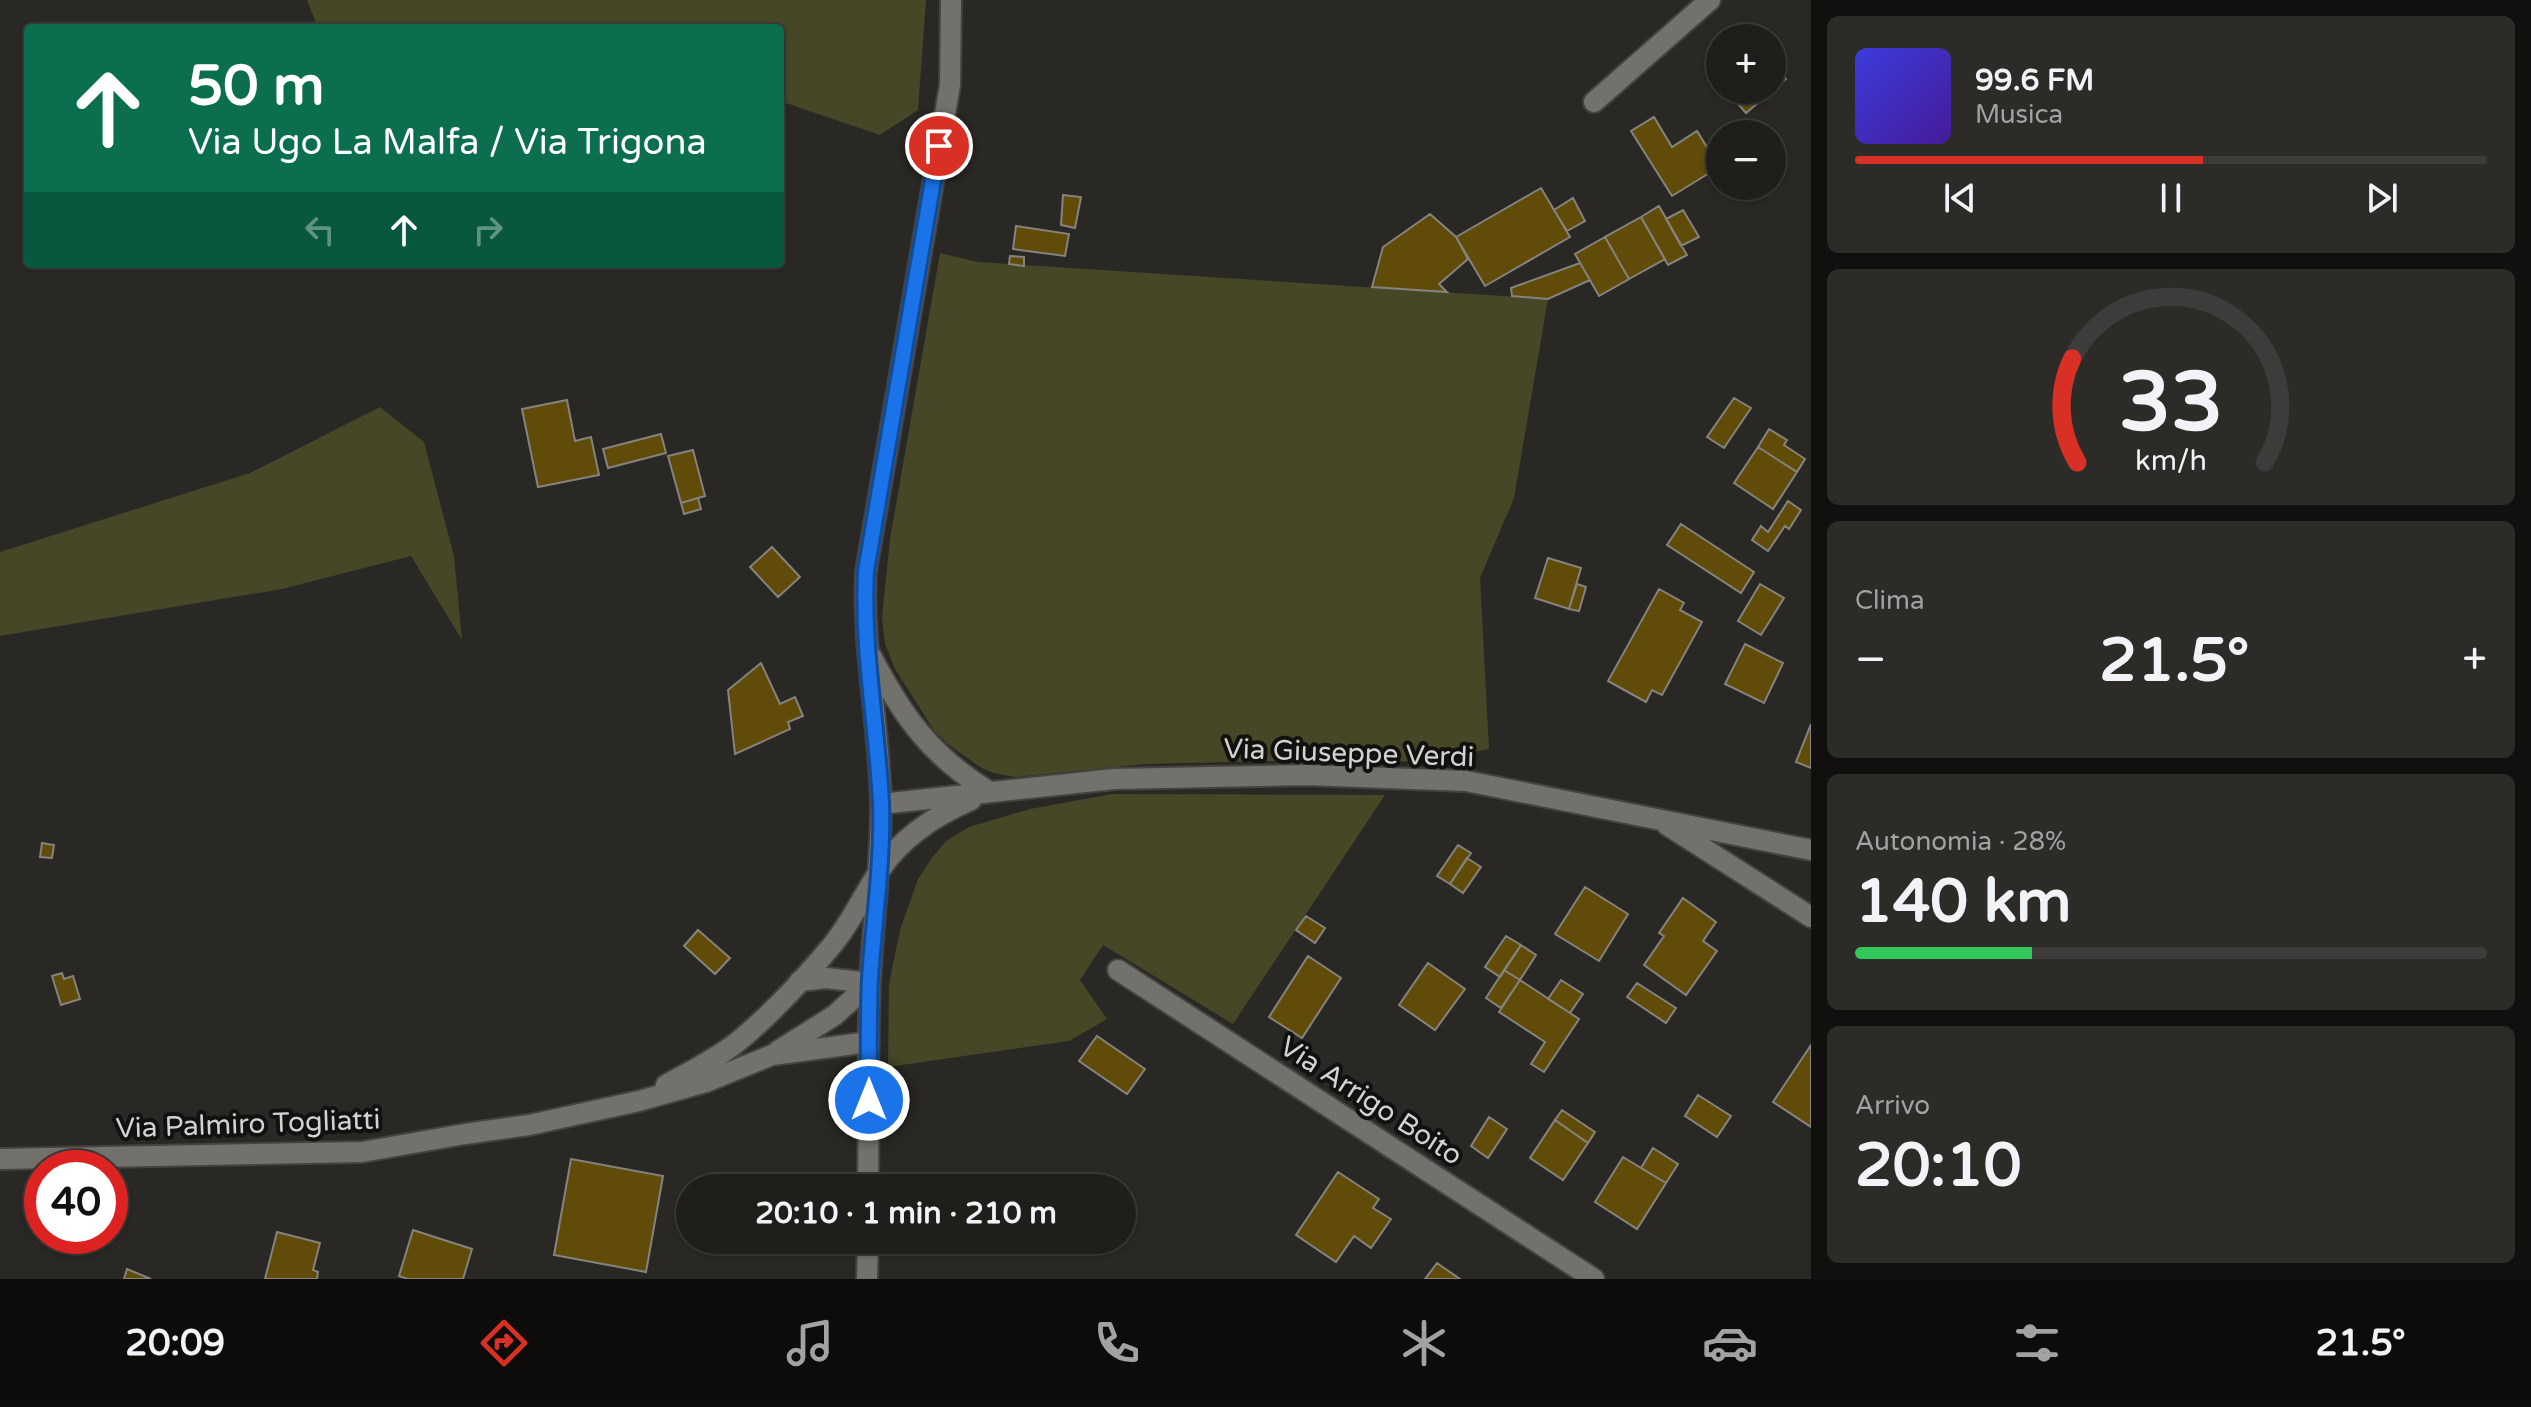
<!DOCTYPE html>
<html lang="it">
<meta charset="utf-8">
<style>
:root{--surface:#201e1b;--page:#2d2b28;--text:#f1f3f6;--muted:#a2a2a3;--line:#3d3c3a;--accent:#d93025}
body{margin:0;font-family:"Varela Round",sans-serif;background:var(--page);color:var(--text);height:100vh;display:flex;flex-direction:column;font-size:30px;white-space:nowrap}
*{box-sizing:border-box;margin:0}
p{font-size:26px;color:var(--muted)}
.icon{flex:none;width:44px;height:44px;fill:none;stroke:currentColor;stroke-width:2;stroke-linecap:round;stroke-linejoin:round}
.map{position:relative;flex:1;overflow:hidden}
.panel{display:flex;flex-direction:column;gap:16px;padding:16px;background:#12100f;width:720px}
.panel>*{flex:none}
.hud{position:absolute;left:24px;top:24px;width:760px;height:244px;border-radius:8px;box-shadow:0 2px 6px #0004,0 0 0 2px var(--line);background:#0b6e4f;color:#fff;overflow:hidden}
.controls{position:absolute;left:1706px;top:24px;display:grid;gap:16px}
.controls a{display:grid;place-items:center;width:80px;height:80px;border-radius:50%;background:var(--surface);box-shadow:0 2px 6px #0004,0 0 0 2px var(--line);font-size:40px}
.speed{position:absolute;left:24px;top:1150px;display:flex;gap:16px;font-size:40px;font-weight:700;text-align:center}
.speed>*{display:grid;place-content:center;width:104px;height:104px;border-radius:50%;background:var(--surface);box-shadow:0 2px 6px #0004,0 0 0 2px var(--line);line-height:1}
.speed .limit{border:12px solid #d22;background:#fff;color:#111}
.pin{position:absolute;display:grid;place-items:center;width:68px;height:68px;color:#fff;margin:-34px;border:4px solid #fff;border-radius:50%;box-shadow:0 2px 8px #0007}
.me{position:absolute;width:88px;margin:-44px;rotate:0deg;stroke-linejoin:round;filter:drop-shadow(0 0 6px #0008)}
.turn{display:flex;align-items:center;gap:28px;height:168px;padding:0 32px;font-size:36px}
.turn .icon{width:104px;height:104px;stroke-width:2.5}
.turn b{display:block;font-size:56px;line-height:68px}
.lanes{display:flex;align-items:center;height:76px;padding:0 32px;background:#0003;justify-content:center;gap:40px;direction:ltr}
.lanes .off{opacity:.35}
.big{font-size:60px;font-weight:700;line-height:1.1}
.panel .card{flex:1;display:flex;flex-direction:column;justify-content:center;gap:12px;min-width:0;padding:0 28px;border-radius:12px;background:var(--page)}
.panel .dial{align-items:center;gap:0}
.dial svg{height:208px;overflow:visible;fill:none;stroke:var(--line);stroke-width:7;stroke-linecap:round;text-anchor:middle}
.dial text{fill:var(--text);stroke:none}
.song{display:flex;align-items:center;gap:24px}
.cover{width:96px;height:96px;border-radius:12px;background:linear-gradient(135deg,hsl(240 70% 55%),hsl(260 70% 35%))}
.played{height:8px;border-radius:4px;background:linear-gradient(90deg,var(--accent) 55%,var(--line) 55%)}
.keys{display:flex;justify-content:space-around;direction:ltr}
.heat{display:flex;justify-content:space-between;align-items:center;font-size:44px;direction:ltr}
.charge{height:12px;border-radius:6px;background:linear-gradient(90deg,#34c759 28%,var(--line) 0)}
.trip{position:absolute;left:676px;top:1174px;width:460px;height:80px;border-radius:40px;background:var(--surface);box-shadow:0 2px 6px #0004,0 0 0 2px var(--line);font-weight:700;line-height:80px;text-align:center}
.tabs{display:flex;height:128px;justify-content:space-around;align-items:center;background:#0d0c0b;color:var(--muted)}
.tabs .icon{width:56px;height:56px}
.tabs .selected{color:var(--accent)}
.tabs b{font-size:36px;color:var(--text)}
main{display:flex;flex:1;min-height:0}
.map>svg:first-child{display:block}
.green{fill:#464726}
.building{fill:#604b09;stroke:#85837e;stroke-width:2}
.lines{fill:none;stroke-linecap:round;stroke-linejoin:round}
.minor-casing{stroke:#45433f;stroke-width:24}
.minor{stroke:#72716b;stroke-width:20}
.route-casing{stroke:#114b97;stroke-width:20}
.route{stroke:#1a73e8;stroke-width:14}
.labels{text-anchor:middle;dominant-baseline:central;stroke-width:8;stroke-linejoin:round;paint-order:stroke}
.street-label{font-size:28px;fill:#d3d2cf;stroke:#12110f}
</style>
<main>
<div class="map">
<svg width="1811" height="1279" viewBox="0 0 1811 1279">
<rect width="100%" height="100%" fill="#2a2824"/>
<path class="green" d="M307,0H926L918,110L880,135L780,101V28H318Z
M940,253L978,262L1548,299L1514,498L1480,578L1489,749L1433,759L1385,763L1277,761L1145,764L1016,777L993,773L980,767L948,744L935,732L895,669L885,644L882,617L890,539Z
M380,407L424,442L454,556L462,640L411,556L282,589L0,636V552L250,473Z
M1112,794L1385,795L1233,1024L1103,945L1080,980L1107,1019L1069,1041L888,1067L889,984L900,930L918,879L932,858L946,841L969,827L1030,809Z"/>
<path class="building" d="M1772,62L1786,79L1746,113L1726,90H1772Z
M1654,117L1672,147L1697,131L1719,167L1672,196L1631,131Z
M1541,188L1570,237L1485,286L1456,237Z
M1063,195L1081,197L1075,228L1061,225Z
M1573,198L1585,221L1567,231L1554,210Z
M1659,206L1687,255L1668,265L1641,217Z
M1683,210L1699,237L1681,246L1666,219Z
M1430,214L1456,237L1468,259L1439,284L1447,292L1372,287L1383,247Z
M1641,217L1665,259L1629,279L1605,237Z
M1016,226L1069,234L1065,256L1013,249Z
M1605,237L1629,279L1599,296L1575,254Z
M1010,256L1024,257V266L1009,264Z
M1580,263L1590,280L1548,299L1512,296L1511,288Z
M1734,398L1751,408L1724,448L1707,437Z
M567,400L575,441L591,437L599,475L538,487L522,409Z
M1769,429L1787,440L1784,445L1805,459L1797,472L1758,447Z
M661,434L666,453L608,468L603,449Z
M1758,447L1797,472L1773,509L1734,483Z
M693,450L705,496L681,503L668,456Z
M698,498L701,509L684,514L681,503Z
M1788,501L1801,510L1789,529L1785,526L1768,551L1752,540L1761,526L1768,532Z
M1681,524L1754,572L1741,593L1667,545Z
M772,547L800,577L778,597L750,567Z
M1548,558L1581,568L1569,609L1535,598Z
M1577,584L1586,587L1579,611L1569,609Z
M1760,584L1784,598L1761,635L1738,621Z
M1659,589L1684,603L1680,610L1702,622L1662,695L1652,690L1646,702L1608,681Z
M1745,644L1783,663L1764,703L1725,684Z
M761,663L780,704L795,697L803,716L788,722L790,729L735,754L728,690Z
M1811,724V768L1796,762Z
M42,843L54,845L52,858L40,857Z
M1458,845L1471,853L1450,884L1437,876Z
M1467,858L1481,867L1463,893L1450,884Z
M1585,887L1628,914L1599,961L1555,934Z
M1683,898L1716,922L1703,941L1717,951L1686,995L1644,965L1664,936L1659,933Z
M1306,916L1325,928L1315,943L1296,930Z
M698,930L730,958L715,974L684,946Z
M1506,936L1521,945L1500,977L1485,967Z
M1521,945L1536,955L1520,980L1504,970Z
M1308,956L1341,978L1302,1038L1269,1017Z
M1428,963L1465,989L1435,1030L1399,1005Z
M1504,970L1520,980L1501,1008L1486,998Z
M62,973L64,979L73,976L80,999L61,1005L52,976Z
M1520,980L1579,1019L1544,1072L1531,1064L1545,1042L1499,1012Z
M1561,980L1583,994L1570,1013L1548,999Z
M1637,983L1676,1008L1666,1023L1627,997Z
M1097,1036L1145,1069L1127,1094L1079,1061Z
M1811,1045V1127L1773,1102Z
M1698,1095L1731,1116L1717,1137L1685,1116Z
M1562,1110L1595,1132L1588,1143L1555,1120Z
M1489,1117L1507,1129L1488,1158L1471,1146Z
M1555,1120L1588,1143L1563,1180L1530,1158Z
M1653,1148L1678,1164L1666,1183L1641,1168Z
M1623,1157L1666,1183L1637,1229L1595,1202Z
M571,1159L663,1176L646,1272L554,1255Z
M1338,1172L1379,1199L1373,1208L1391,1219L1371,1248L1354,1236L1336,1262L1296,1235Z
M413,1230L472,1249L463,1279H408L399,1276Z
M277,1232L320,1243L313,1270L318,1272L317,1279H265Z
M1437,1263L1460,1279H1425Z
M127,1269L151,1279H124Z"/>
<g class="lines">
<defs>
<path id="minor" d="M1594,102L1710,0
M871,656C902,715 931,757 990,792
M881,804L1114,779L1307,775L1466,781L1811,850
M1667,825L1811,917
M1118,970L1594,1279
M800,981L826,978L870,983
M778,1051L835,1015L870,983
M666,1085C691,1071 718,1058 740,1040C773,1012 806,977 834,943C853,919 863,895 880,870C902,837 934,816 971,800
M0,1159L362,1152L465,1134L529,1125L639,1101L706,1082L772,1055L869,1042
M868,1188C869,1119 867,1050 870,982C873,923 881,865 881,807C880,727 862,650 866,571L950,85L951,0
M867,1279L868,1240"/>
</defs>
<use href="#minor" class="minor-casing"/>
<use href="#minor" class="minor"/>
</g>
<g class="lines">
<defs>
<path id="route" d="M869,1100C869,1060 868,1019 870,978C874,920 883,860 881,802C877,724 862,649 866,571L939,146"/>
</defs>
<use href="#route" class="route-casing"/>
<use href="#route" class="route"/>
</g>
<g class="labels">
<g class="street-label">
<text transform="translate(1349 753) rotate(2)">Via Giuseppe Verdi</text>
<text transform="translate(1371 1101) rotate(33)">Via Arrigo Boito</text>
<text transform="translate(248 1124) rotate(-2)">Via Palmiro Togliatti</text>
</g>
</g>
</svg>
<div class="controls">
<a>+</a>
<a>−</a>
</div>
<div class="speed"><div class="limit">40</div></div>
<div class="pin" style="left:939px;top:146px;background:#d93025"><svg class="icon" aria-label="arrive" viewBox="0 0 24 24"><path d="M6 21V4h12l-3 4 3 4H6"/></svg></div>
<svg class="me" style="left:869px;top:1100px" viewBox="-20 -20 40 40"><circle r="17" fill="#1a73e8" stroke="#fff" stroke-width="3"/><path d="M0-11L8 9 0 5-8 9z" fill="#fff"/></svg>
<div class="trip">20:10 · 1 min · 210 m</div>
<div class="hud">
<div class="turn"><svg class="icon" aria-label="ahead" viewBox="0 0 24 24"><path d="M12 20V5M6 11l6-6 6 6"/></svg><div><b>50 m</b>Via Ugo La Malfa / Via Trigona</div></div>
<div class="lanes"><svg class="icon off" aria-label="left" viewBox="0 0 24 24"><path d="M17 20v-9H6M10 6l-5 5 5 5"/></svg><svg class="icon" aria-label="ahead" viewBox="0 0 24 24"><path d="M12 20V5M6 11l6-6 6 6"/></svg><svg class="icon off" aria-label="right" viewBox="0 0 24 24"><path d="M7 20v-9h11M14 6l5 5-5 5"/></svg></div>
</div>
</div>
<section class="panel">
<div class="card">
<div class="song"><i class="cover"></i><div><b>99.6 FM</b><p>Musica</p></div></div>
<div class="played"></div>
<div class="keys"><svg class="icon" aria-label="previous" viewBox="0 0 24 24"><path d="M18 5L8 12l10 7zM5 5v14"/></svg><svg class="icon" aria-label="pause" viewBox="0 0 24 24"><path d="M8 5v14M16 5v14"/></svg><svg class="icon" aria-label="next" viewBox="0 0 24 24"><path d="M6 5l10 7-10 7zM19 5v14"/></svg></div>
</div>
<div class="card dial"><svg viewBox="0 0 100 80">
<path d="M14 69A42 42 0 1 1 86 69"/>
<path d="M14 69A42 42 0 0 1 12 29" stroke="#d93025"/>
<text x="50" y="56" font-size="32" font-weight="700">33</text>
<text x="50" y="72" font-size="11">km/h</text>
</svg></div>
<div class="card"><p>Clima</p>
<div class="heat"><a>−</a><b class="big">21.5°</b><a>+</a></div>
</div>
<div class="card"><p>Autonomia · 28%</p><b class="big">140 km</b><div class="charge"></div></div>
<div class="card"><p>Arrivo</p><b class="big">20:10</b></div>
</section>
</main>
<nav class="tabs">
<b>20:09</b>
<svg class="icon selected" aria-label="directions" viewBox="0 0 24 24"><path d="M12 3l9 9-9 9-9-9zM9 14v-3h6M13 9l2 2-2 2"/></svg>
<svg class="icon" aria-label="music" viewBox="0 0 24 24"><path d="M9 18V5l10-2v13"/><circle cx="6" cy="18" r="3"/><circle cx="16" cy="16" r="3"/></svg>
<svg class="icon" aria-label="phone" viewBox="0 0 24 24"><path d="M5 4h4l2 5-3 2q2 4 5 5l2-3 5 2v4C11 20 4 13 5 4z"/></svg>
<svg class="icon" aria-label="climate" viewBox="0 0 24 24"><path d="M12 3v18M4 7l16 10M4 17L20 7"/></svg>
<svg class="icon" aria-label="car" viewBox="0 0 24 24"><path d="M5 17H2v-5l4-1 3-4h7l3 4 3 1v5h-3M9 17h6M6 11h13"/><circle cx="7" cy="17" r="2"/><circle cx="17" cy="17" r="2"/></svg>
<svg class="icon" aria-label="filters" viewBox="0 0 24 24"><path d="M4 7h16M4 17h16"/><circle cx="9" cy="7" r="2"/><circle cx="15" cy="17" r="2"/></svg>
<b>21.5°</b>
</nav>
